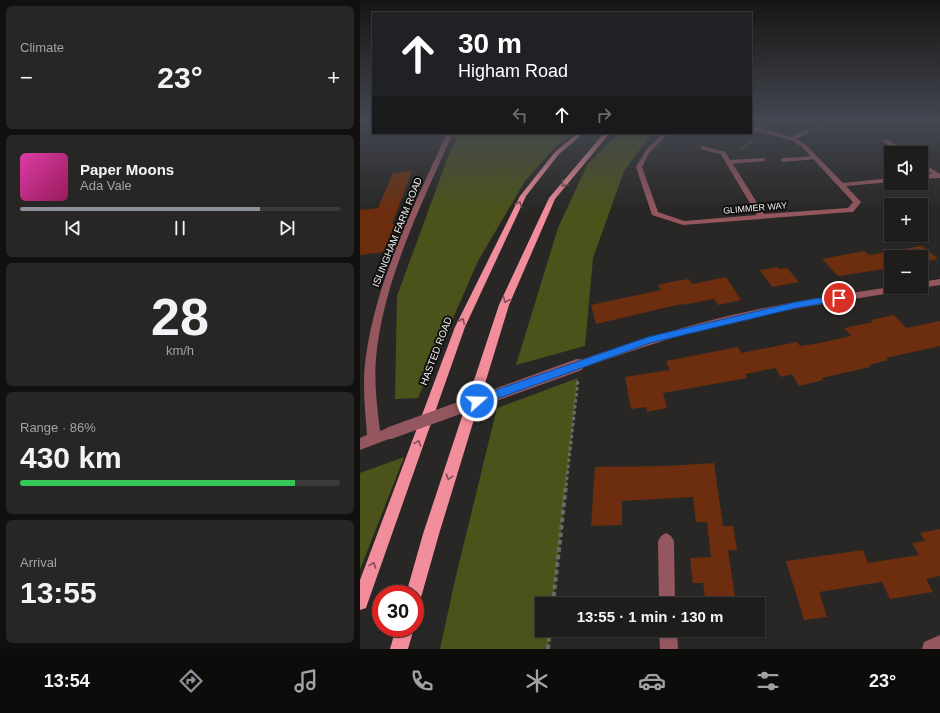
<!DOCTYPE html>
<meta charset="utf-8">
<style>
:root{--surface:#1f1d1c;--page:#272625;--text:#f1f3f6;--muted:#a1a2a3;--line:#3c3b3b;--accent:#8c9099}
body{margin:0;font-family:Arial,sans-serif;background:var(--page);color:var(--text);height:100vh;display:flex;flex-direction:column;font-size:15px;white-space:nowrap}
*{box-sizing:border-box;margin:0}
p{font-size:13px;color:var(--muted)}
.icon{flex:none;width:22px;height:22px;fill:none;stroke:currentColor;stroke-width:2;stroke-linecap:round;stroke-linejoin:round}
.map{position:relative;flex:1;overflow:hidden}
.panel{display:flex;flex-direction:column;gap:6px;padding:6px;background:#11100f;width:360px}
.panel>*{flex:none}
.hud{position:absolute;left:12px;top:12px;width:380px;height:122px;border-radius:0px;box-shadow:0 1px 3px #0004,0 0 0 1px var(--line);background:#202124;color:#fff;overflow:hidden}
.tools{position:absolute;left:524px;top:146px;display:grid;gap:8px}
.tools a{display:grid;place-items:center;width:44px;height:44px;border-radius:0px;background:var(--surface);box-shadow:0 1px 3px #0004,0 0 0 1px var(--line);font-size:20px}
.speed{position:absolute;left:12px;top:585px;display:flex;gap:8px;font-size:20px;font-weight:700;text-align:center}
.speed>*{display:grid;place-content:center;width:52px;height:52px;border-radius:50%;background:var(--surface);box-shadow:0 1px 3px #0004,0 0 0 1px var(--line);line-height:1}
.speed .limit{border:6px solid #d22;background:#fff;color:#111}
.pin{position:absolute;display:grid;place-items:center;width:34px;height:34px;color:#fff;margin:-17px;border:2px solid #fff;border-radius:50%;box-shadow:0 1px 4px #0007}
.me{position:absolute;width:44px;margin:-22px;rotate:70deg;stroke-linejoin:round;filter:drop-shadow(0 0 3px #0008)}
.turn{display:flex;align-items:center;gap:14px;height:84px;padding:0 20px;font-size:18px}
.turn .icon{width:52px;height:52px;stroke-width:2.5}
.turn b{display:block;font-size:28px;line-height:34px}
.lanes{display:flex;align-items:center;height:38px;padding:0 20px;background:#0003;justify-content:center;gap:20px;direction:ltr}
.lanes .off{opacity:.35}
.big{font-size:30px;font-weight:700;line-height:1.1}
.panel .tile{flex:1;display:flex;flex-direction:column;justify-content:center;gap:6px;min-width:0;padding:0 14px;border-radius:6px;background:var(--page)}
.panel .dial{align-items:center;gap:0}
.dial b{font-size:52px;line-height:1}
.song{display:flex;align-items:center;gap:12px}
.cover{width:48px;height:48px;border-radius:6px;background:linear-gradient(135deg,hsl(320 70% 55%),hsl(330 70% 35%))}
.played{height:4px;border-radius:2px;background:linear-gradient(90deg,var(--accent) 75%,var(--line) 75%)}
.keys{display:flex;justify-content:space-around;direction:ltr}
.heat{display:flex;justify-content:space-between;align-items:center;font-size:22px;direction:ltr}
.charge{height:6px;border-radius:3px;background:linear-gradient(90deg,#34c759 86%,var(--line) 0)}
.trip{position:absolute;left:175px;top:597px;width:230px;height:40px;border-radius:0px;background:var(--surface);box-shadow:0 1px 3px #0004,0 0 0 1px var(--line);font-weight:700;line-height:40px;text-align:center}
.menu{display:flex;height:64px;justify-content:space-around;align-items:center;background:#0c0c0b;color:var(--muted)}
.menu .icon{width:28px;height:28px}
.menu .on{color:var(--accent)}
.menu b{font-size:18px;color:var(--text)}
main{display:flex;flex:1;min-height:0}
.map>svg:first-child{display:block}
.green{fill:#4c531a}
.building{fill:#6c2e0f}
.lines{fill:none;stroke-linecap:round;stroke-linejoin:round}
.path-far2{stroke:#6b6a68;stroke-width:1.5;stroke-dasharray:1.5 1;stroke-linecap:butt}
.path-far1{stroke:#6b6a68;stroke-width:3;stroke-dasharray:3.5 2.5;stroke-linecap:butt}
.path{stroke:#6b6a68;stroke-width:4;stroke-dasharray:4.5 3;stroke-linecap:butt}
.lane{fill:#94575f;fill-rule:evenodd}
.street{fill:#94575f;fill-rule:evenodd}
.primary{fill:#f28d9b;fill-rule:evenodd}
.street-bridge{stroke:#94575f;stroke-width:12}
.oneway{stroke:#824e55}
.route{fill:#1a73e8;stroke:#114b97}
.labels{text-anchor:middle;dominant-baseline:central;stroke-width:4;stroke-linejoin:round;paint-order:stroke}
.far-street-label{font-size:9px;fill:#f0efed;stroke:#11100f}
.street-label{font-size:10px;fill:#f0efed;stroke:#11100f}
</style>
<main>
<section class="panel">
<div class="tile"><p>Climate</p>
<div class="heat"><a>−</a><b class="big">23°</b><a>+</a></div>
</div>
<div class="tile">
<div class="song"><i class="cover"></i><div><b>Paper Moons</b><p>Ada Vale</p></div></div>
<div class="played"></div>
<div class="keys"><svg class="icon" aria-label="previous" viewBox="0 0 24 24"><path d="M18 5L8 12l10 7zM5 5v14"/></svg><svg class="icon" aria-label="pause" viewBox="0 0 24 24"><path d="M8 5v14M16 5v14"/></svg><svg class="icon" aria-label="next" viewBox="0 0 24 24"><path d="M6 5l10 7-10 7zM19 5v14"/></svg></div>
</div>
<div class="tile dial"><b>28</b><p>km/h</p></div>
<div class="tile"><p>Range · 86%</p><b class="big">430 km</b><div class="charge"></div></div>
<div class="tile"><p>Arrival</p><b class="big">13:55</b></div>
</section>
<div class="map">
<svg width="580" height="649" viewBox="0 0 580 649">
<rect width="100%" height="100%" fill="#292725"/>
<path class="green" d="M99,133H214L194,148L165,181L118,261L58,398L35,399L37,296L89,154Z
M259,133H292L264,171L233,258L225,346L156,365L198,228L227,165Z
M218,378L193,604H182V630H190L188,649H80L95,580L137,408Z
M44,457L0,570V473Z"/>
<path class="building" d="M52,171L32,224H35L25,252L0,255V210L18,208L33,173Z
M562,246L578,259L561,262V257H531V268L478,276L462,259L504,251L509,255Z
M417,267L419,269L427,268L439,282L412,287L400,270Z
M366,277L381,300L358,305L354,299L322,305L321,304L236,324L231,305L301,290L298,285L315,281L329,279L332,284Z
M534,315L546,328L580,321V346L526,358L528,360L509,365L510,367L462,378L463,380L439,386L432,374L421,377L415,368L385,374L387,378L303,393L307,408L287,412L286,407L271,409L265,377L310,370L306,361L378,347L381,353L437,342L440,346L455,344L491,336L484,328L513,322L511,320Z
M354,463L363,526H373L377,550H368L376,604H346L343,583H333L330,558L351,557L347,522H336L333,497L262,501V525L231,526L235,467L307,466Z
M580,529V576L566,579L573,592L530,599L522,582L459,592L467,617L444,620L426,561L503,550L508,563L559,555L552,543L565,541L560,533Z"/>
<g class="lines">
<path class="path-far2" d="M457,127L470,120
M381,149L394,140"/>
<path class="path-far1" d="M206,486L218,380"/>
<path class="path" d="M193,604L206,485
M188,649L190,630"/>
<path class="lane" d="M405,120H411L397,130H393V128Z
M343,146L365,152L366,153L363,155L341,149V147Z
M455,156L458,158L457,159L423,162L420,160L423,158Z
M403,158L405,159V161L369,164L366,162L369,160Z"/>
<path class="street" d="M484,120L503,121L519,120L503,125Z
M391,126L432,137L445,130H449V132L437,139L446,145L483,183L531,178V182L486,186L501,202L493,212H490L323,225L292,215L276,167L286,150L303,133H309L290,152L282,167L298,212L324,221L397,215L360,153L363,151L366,153L404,214L488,208L493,202L442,147L431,140L391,130Z
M87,133H93C62,203 23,281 16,358C14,382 17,407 20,431L30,427L34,429L36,433L34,437L0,450V438L7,435C5,409 2,382 6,356C17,277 55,204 87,133Z
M526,139L528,140L548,153H541L524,142L523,141Z
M561,162L580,174V178L561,179V175L572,174L561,167Z
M580,279V285L561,288L558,287H561V282Z
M531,287H556L551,290C485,300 419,310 354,326C308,338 263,354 218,369L214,368L213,365L214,362C269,343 324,326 381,313C430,302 481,294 531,287Z
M306,533L311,536L314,541L315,604H299L298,541L301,536Z
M299,630H317L318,649H300Z
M580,635V649H562L564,642Z"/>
<path class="primary" d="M218,133H224L199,154L166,196L105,327L8,602L6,608L0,610V580L95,327L160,196L195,152Z
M244,133H250L195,199L149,305L79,534L62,594L60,600L55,602V594H46L63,534L139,305L189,198Z
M36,628H54L48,649H30Z"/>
<path class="street-bridge" d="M30,433L218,365"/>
</g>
<defs><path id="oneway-chevron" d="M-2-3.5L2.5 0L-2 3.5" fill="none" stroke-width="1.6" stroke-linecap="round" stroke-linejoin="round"/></defs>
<g class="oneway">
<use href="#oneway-chevron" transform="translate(204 184) rotate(130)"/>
<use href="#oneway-chevron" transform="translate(159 204) rotate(-64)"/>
<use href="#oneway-chevron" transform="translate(146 300) rotate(113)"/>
<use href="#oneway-chevron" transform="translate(102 321) rotate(-64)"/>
<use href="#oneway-chevron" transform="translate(58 443) rotate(-70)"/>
<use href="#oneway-chevron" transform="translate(89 477) rotate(108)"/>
<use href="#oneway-chevron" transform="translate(13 565) rotate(-70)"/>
</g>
<linearGradient id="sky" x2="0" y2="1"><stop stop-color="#171514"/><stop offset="0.57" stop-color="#434751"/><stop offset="1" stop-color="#434751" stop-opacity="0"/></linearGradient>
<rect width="580" height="211" fill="url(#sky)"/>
<path class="route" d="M479,295L482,296L484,298L482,300L436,308L290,343L117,406L113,405L111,401L113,398L288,337L436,302Z"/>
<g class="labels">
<g class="far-street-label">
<text transform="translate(395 208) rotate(-5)">GLIMMER WAY</text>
</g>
<g class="street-label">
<text transform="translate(37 232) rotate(-68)">ISLINGHAM FARM ROAD</text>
<text transform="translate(76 351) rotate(-69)">HASTED ROAD</text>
</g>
</g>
</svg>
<div class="tools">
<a><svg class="icon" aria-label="sound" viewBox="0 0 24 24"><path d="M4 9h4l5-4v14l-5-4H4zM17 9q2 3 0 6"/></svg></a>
<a>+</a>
<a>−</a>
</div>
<div class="speed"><div class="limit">30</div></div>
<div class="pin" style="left:479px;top:298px;background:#d93025"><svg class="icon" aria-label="arrive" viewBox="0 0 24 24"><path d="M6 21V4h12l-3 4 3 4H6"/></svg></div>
<svg class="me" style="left:117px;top:401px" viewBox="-20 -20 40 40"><circle r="17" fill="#1a73e8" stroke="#fff" stroke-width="3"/><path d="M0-11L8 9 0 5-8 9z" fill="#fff"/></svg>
<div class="trip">13:55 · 1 min · 130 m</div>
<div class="hud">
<div class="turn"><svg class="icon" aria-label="ahead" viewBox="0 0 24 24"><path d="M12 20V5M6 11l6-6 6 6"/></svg><div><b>30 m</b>Higham Road</div></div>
<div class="lanes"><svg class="icon off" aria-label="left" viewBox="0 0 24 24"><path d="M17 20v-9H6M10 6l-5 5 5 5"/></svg><svg class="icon" aria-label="ahead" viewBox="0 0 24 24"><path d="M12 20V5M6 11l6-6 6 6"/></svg><svg class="icon off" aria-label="right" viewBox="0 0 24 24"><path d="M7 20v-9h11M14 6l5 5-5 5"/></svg></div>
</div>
</div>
</main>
<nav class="menu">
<b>13:54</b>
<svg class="icon on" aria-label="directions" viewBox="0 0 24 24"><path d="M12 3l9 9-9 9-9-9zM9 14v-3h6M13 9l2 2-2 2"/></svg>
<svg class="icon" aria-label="music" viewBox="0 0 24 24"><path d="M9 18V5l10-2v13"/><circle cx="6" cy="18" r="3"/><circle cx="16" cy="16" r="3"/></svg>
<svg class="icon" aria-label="phone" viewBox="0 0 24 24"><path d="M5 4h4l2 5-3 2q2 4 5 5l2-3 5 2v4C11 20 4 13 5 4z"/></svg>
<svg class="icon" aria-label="climate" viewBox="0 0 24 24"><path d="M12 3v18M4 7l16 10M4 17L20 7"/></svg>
<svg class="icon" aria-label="car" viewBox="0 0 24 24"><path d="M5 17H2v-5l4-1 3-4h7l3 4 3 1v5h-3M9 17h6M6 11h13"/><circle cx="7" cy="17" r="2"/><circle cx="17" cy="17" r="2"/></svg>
<svg class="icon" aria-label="filters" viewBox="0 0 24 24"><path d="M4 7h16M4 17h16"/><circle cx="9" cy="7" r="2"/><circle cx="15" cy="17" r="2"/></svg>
<b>23°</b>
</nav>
